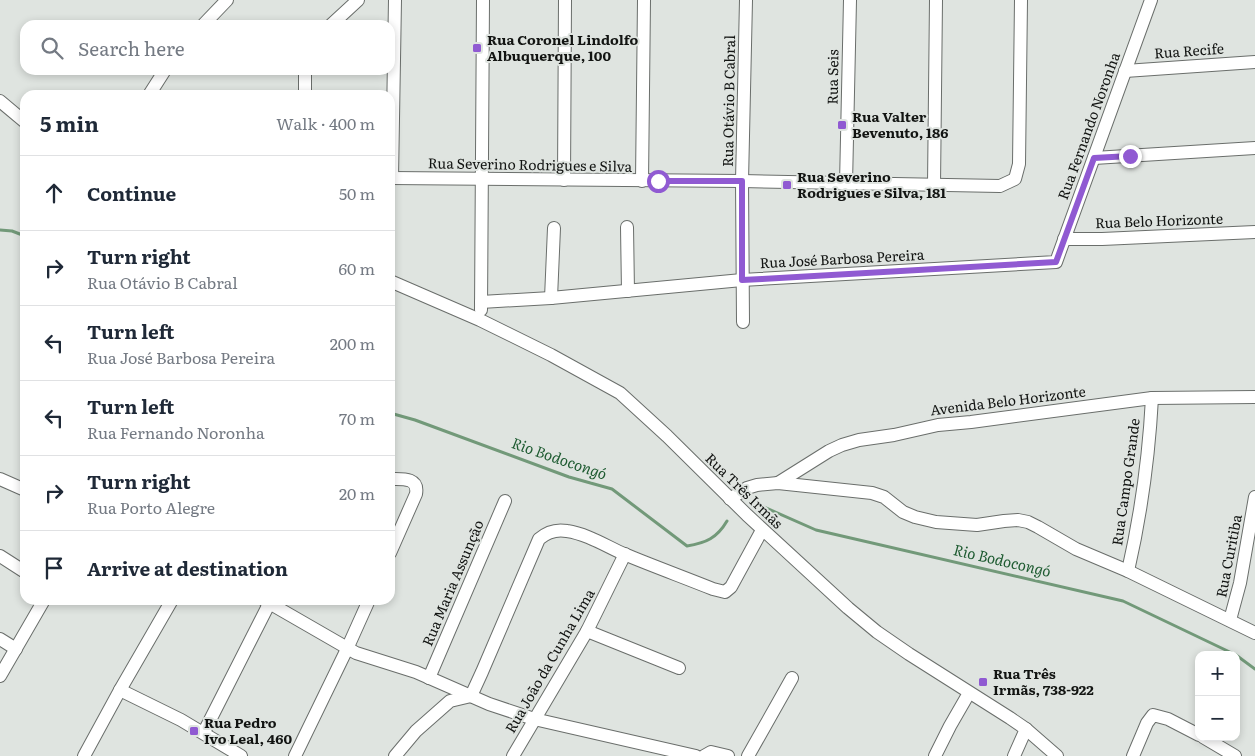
<!DOCTYPE html>
<meta charset="utf-8">
<style>
:root{--surface:#fff;--page:#f6f6f7;--text:#1f2937;--muted:#747a83;--line:#e0e1e3}
body{margin:0;font-family:Literata,serif;background:var(--page);color:var(--text)}
.controls{position:absolute;right:15px;bottom:15px;display:grid;overflow:hidden;border-radius:10px;box-shadow:0 2px 8px #0003}
.controls button{width:45px;height:45px;display:grid;place-items:center;padding:0;border:0;border-bottom:1px solid var(--line);background:var(--surface);color:var(--text);font:25px sans-serif}
.stop{position:absolute;width:15px;height:15px;margin:-11px;border:4px solid #905ad2;border-radius:50%;background:#fff}
.stop.end{background:#905ad2;border-color:#fff;box-shadow:0 1px 5px #0008}
.list{margin:0;padding:0;list-style:none}
h2{display:flex;justify-content:space-between;align-items:center;height:65px;margin:0;padding:0 20px;font-size:21px}
h2 small{font-size:16px;font-weight:400;color:var(--muted)}
.list li{display:grid;grid-template-columns:32px 1fr auto;gap:15px;align-items:center;box-sizing:border-box;height:75px;padding:0 20px;border-top:1px solid var(--line)}
.list b{display:block;font-size:19px;white-space:nowrap}
.list p{margin:0;font-size:16px;white-space:nowrap;color:var(--muted)}
.list em{font-size:16px;font-style:normal;color:var(--muted)}
.icon{flex:none;width:28px;height:28px;fill:none;stroke:currentColor;stroke-width:2;stroke-linecap:round;stroke-linejoin:round}
.map{position:relative;flex:none;width:1255px;height:756px;overflow:hidden}
.search{position:absolute;background:var(--surface);box-shadow:0 2px 8px #0003;left:20px;top:20px;width:375px;height:55px;display:flex;align-items:center;gap:12px;box-sizing:border-box;padding:0 18px;border-radius:15px;color:var(--muted);font-size:19px}
.panel{position:absolute;background:var(--surface);box-shadow:0 2px 8px #0003;left:20px;top:90px;width:375px;height:515px;border-radius:15px}
.map>svg:first-child{display:block}
</style>
<div class="map">
<svg width="1255" height="756" viewBox="0 0 1255 756">
<rect width="100%" height="100%" fill="#dfe4e0"/>
<g fill="none" stroke-linecap="round" stroke-linejoin="round">
<!-- stream -->
<g stroke="#729979" stroke-width="3">
<path d="M0 230 12 231 25 236"/>
<path d="M390 413 415 420 569 477 612 489 687 546C706 543 717 538 727 521"/>
<path d="M757 504 816 530 1123 601 1236 655"/>
<path d="M1236 655 1255 669"/>
</g>
<defs>
<g id="minor">
<path d="M203 25 227 0"/>
<path d="M331 25 358 0"/>
<path d="M1125 71 1255 62"/>
<path d="M149 95 165 70"/>
<path d="M305 95V70"/>
<path d="M0 101 25 122"/>
<path d="M1094 158 1255 148"/>
<path d="M390 178 742 181 1000 186 1015 179 1019 164 1021 0"/>
<path d="M392 178 395 0"/>
<path d="M564 180 565 0"/>
<path d="M642 181 644 0"/>
<path d="M846 184 850 0"/>
<path d="M934 185 936 0"/>
<path d="M627 227 628 291"/>
<path d="M1064 239H1102L1255 232"/>
<path d="M390 281 480 320 551 355 620 393 667 436 747 515 848 608 877 632 909 654 1010 718 1026 729 1057 756"/>
<path d="M551 298 554 228"/>
<path d="M481 302 551 298 742 280 1056 262 1151 0"/>
<path d="M481 310 483 0"/>
<path d="M743 322 742 181 746 0"/>
<path d="M0 479 25 490"/>
<path d="M390 479C402 479 419 477 416 494L390 553"/>
<path d="M778 483 829 451 842 445 859 440 894 435 938 425 971 422 1152 398 1255 397"/>
<path d="M730 499 747 488 757 485 778 483 872 493 884 497 903 512 915 517 936 522 977 525 1004 521 1018 520 1028 522 1038 527 1076 549 1128 571 1255 633"/>
<path d="M0 556 25 572"/>
<path d="M1128 571C1141 514 1149 455 1152 398"/>
<path d="M264 600 356 653 416 672 489 704 534 719 696 756"/>
<path d="M1230 620 1240 583 1255 497"/>
<path d="M587 631 679 668"/>
<path d="M0 639 16 649"/>
<path d="M0 676 44 600"/>
<path d="M429 678 505 501"/>
<path d="M120 690 181 720 241 756"/>
<path d="M204 732 271 600"/>
<path d="M1203 737 1235 756"/>
<path d="M84 756 120 690 172 600"/>
<path d="M295 756 347 649 369 600"/>
<path d="M395 756 416 731 450 701 471 696 482 672 539 539C547 532 556 529 567 531 587 534 606 546 624 554 653 566 683 577 713 589L725 592 731 587 762 530"/>
<path d="M513 756 587 631 625 554"/>
<path d="M704 756 711 752 728 756"/>
<path d="M748 756 792 678"/>
<path d="M935 756 950 726 969 693"/>
<path d="M1014 756 1026 729"/>
<path d="M1133 756 1147 723 1153 715 1168 719 1199 735"/>
</g>
</defs>
<!-- minor casing -->
<use href="#minor" stroke="#6a6e6b" stroke-width="14"/>
<!-- minor -->
<use href="#minor" stroke="#fff" stroke-width="12"/>
</g>
<g fill="none" stroke-linecap="round" stroke-linejoin="round">
<!-- route -->
<path stroke="#905ad2" stroke-width="6" d="M658 181H742V280L762 279 1056 262 1094 158 1130 156"/>
</g>
<!-- markers -->
<g fill="#905ad2" stroke="#dfe4e0" stroke-width="2">
<rect x="472" y="43" width="10" height="10" rx="2.5"/>
<rect x="837" y="120" width="10" height="10" rx="2.5"/>
<rect x="782" y="180" width="10" height="10" rx="2.5"/>
<rect x="978" y="677" width="10" height="10" rx="2.5"/>
<rect x="189" y="726" width="10" height="10" rx="2.5"/>
</g>
<g text-anchor="middle" stroke-width="4" stroke-linejoin="round" paint-order="stroke">
<!-- poi labels -->
<g font-size="14" font-weight="bold" fill="#121412" stroke="#dfe4e0" text-anchor="start">
<text x="487" y="45">Rua Coronel Lindolfo<tspan x="487" dy="16">Albuquerque, 100</tspan></text>
<text x="852" y="122">Rua Valter<tspan x="852" dy="16">Bevenuto, 186</tspan></text>
<text x="797" y="182">Rua Severino<tspan x="797" dy="16">Rodrigues e Silva, 181</tspan></text>
<text x="993" y="679">Rua Três<tspan x="993" dy="16">Irmãs, 738-922</tspan></text>
<text x="204" y="728">Rua Pedro<tspan x="204" dy="16">Ivo Leal, 460</tspan></text>
</g>
<!-- street labels -->
<g font-size="14" fill="#121412" stroke="#dfe4e0">
<text transform="translate(1189 51) rotate(-4)" y="5">Rua Recife</text>
<text transform="translate(833 77) rotate(-89)" y="5">Rua Seis</text>
<text transform="translate(729 101) rotate(-89)" y="5">Rua Otávio B Cabral</text>
<text transform="translate(1089 126) rotate(-70)" y="5">Rua Fernando Noronha</text>
<text transform="translate(530 165) rotate(1)" y="5">Rua Severino Rodrigues e Silva</text>
<text transform="translate(1159 221) rotate(-2)" y="5">Rua Belo Horizonte</text>
<text transform="translate(842 259) rotate(-3)" y="5">Rua José Barbosa Pereira</text>
<text transform="translate(1008 401) rotate(-7)" y="5">Avenida Belo Horizonte</text>
<text transform="translate(1126 482) rotate(-82)" y="5">Rua Campo Grande</text>
<text transform="translate(744 491) rotate(44)" y="5">Rua Três Irmãs</text>
<text transform="translate(1229 556) rotate(-79)" y="5">Rua Curitiba</text>
<text transform="translate(453 583) rotate(-67)" y="5">Rua Maria Assunção</text>
<text transform="translate(550 661) rotate(-60)" y="5">Rua João da Cunha Lima</text>
</g>
<!-- water labels -->
<g font-size="15" font-style="italic" fill="#1e5b31" stroke="#dfe4e0">
<text transform="translate(559 459) rotate(19)" y="5">Rio Bodocongó</text>
<text transform="translate(1002 561) rotate(13)" y="5">Rio Bodocongó</text>
</g>
</g>
</svg>
<div class="controls">
<button>+</button>
<button>−</button>
</div>
<div class="stop" style="left:658px;top:181px"></div>
<div class="stop end" style="left:1130px;top:156px"></div>
<div class="search"><svg class="icon" aria-label="search" viewBox="0 0 24 24"><circle cx="10" cy="10" r="6"/><path d="M15 15l6 6"/></svg>Search here</div>
<section class="panel">
<h2>5 min<small>Walk · 400 m</small></h2>
<ul class="list">
<li><svg class="icon" aria-label="ahead" viewBox="0 0 24 24"><path d="M12 20V5M6 11l6-6 6 6"/></svg><div><b>Continue</b></div><em>50 m</em></li>
<li><svg class="icon" aria-label="right" viewBox="0 0 24 24"><path d="M7 20v-9h11M14 6l5 5-5 5"/></svg><div><b>Turn right</b><p>Rua Otávio B Cabral</p></div><em>60 m</em></li>
<li><svg class="icon" aria-label="left" viewBox="0 0 24 24"><path d="M17 20v-9H6M10 6l-5 5 5 5"/></svg><div><b>Turn left</b><p>Rua José Barbosa Pereira</p></div><em>200 m</em></li>
<li><svg class="icon" aria-label="left" viewBox="0 0 24 24"><path d="M17 20v-9H6M10 6l-5 5 5 5"/></svg><div><b>Turn left</b><p>Rua Fernando Noronha</p></div><em>70 m</em></li>
<li><svg class="icon" aria-label="right" viewBox="0 0 24 24"><path d="M7 20v-9h11M14 6l5 5-5 5"/></svg><div><b>Turn right</b><p>Rua Porto Alegre</p></div><em>20 m</em></li>
<li><svg class="icon" aria-label="arrive" viewBox="0 0 24 24"><path d="M6 21V4h12l-3 4 3 4H6"/></svg><div><b>Arrive at destination</b></div></li>
</ul>
</section>
</div>
